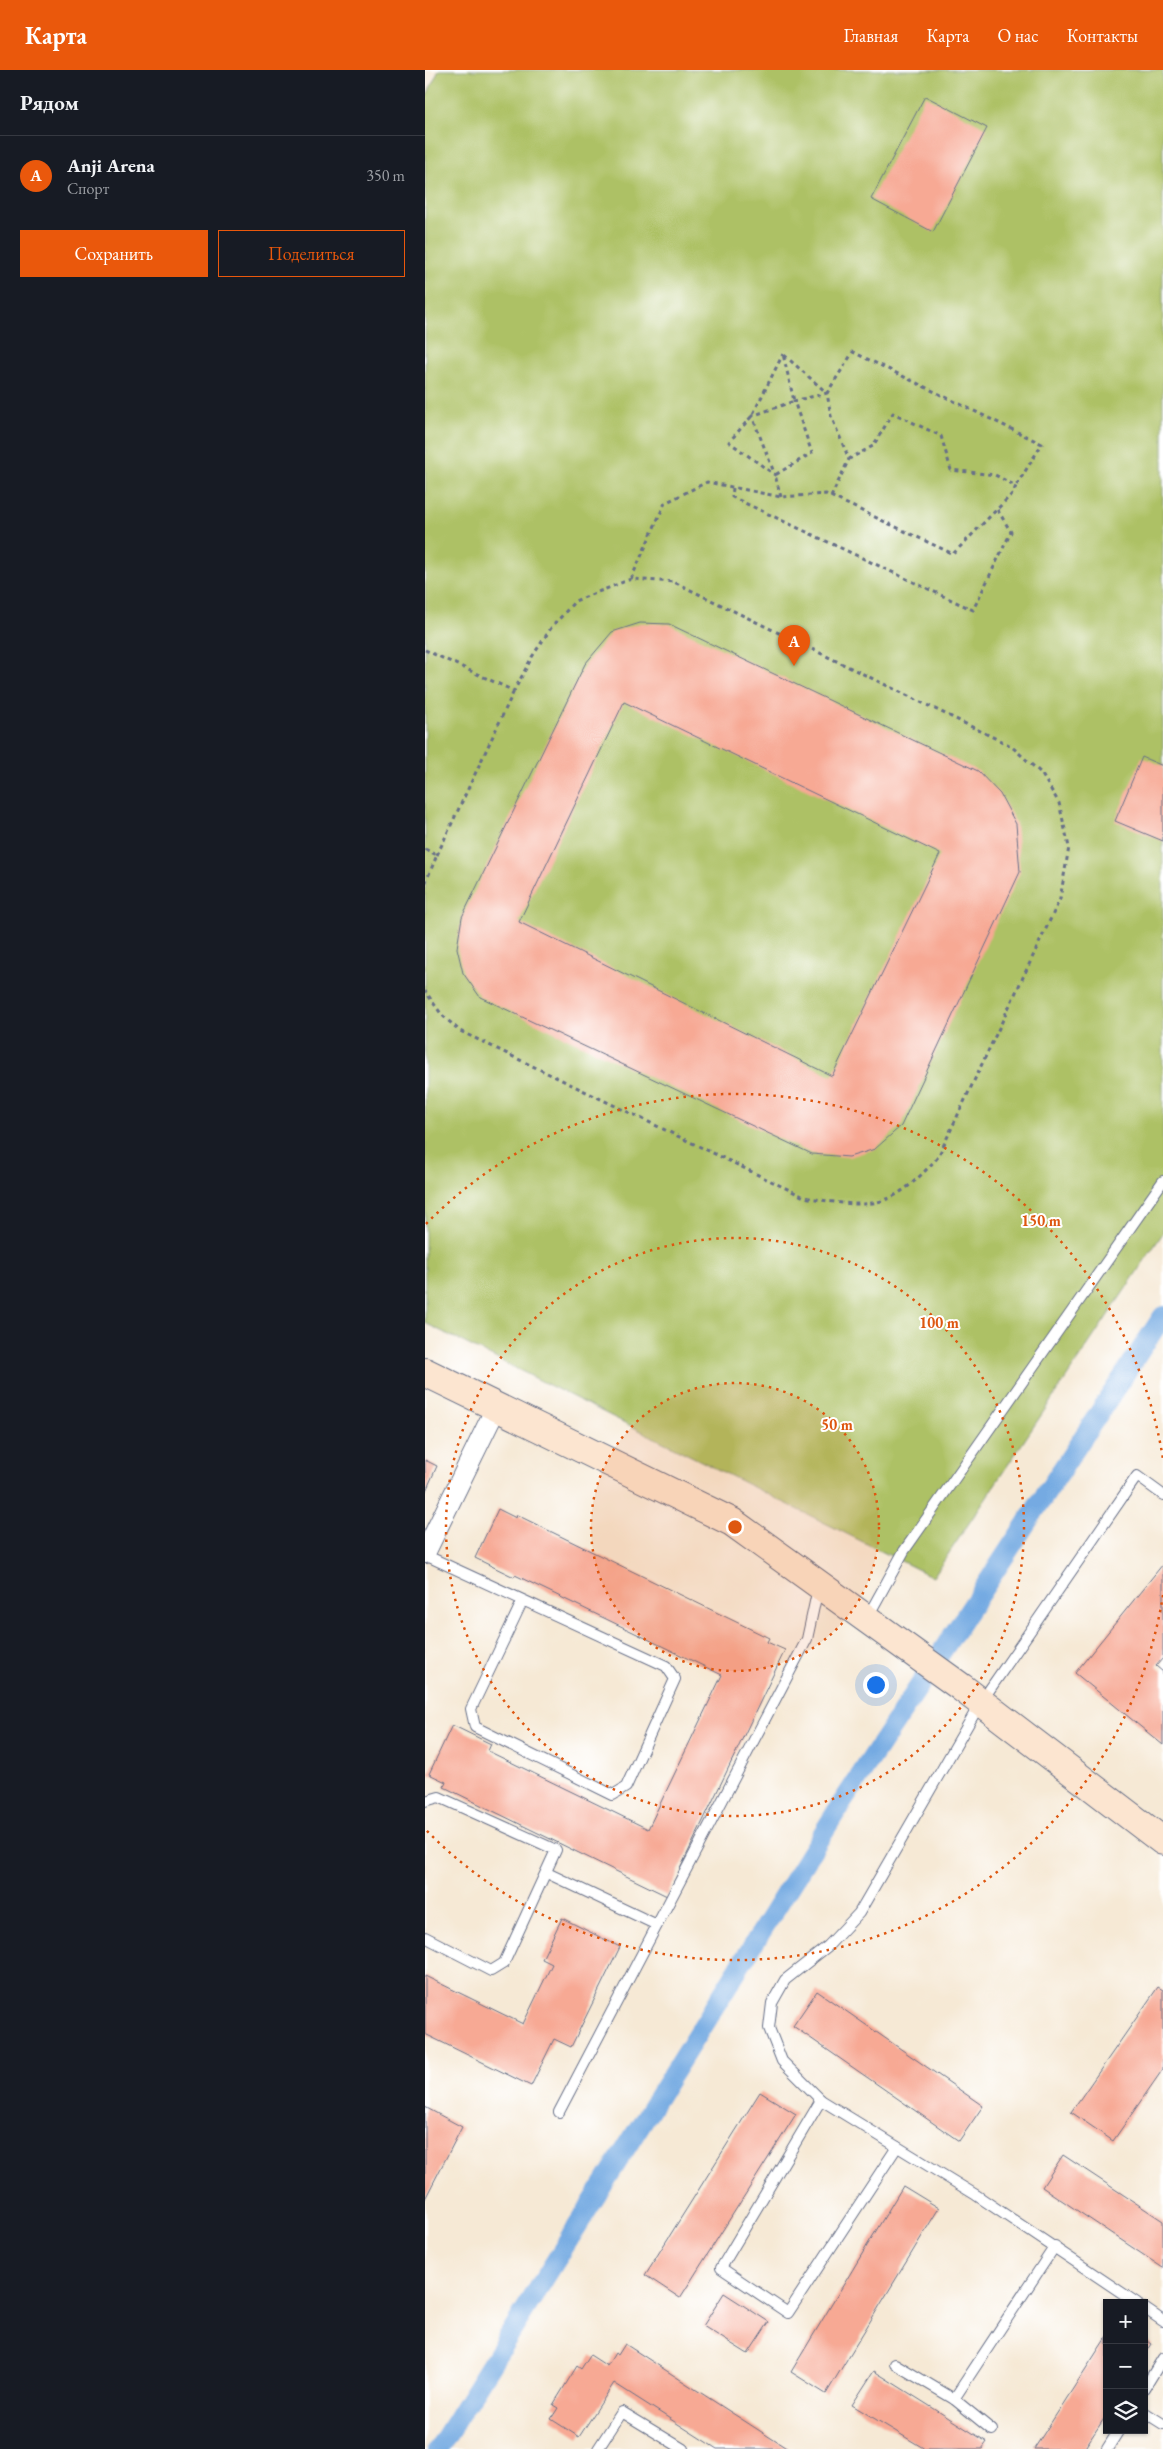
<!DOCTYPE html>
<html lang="ru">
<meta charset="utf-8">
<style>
:root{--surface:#171b24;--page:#20242c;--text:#f1f3f6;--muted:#9ea1a6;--line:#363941;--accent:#ea580c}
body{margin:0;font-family:"EB Garamond",serif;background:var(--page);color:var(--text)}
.controls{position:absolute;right:15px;bottom:15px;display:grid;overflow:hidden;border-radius:0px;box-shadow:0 1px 4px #0004}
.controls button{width:45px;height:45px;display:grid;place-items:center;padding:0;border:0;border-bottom:1px solid var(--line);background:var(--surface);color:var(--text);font:25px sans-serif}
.you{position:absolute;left:450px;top:1614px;width:18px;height:18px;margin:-12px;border:4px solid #fff;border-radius:50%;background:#1a73e8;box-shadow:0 0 0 8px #1a73e833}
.badge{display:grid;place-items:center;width:32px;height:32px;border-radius:50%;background:var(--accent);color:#fff;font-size:16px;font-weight:700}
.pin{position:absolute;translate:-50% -41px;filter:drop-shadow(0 1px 2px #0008)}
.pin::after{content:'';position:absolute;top:26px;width:18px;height:15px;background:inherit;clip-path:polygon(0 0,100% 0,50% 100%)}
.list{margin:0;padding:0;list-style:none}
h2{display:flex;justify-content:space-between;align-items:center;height:65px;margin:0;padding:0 20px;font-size:21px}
h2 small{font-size:16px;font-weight:400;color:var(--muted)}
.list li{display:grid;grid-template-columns:32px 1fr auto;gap:15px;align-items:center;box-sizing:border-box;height:80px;padding:0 20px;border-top:1px solid var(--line)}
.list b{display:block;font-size:19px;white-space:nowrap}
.list p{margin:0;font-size:16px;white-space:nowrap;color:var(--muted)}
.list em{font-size:16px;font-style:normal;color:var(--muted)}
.actions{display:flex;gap:10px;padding:15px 20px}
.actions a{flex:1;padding:11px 0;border:1px solid var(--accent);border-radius:0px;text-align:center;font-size:18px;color:var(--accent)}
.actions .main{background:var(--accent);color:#fff}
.icon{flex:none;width:28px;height:28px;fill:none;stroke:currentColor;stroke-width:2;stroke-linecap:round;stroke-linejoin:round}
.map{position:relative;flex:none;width:738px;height:2379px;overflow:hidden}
header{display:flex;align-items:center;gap:30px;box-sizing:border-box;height:70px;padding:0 25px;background:var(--accent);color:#fff}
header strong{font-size:24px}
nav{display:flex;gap:28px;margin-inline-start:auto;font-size:18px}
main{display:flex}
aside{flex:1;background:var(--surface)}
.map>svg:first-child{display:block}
</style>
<header>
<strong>Карта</strong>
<nav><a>Главная</a><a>Карта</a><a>О нас</a><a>Контакты</a></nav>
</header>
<main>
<aside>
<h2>Рядом<small></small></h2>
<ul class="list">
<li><span class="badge">A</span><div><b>Anji Arena</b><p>Спорт</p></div><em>350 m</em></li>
</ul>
<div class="actions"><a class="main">Сохранить</a><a>Поделиться</a></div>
</aside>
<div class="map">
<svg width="738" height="2379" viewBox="0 0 738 2379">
<rect width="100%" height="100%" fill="#fff"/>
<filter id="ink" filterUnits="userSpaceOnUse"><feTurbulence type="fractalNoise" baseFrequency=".02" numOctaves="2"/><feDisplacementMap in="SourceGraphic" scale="10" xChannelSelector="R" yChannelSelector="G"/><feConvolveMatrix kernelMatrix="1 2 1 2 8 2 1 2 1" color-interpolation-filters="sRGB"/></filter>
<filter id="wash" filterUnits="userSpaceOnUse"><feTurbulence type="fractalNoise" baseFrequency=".0096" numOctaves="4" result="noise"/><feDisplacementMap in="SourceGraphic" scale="20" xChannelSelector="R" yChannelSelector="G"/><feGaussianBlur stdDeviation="1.12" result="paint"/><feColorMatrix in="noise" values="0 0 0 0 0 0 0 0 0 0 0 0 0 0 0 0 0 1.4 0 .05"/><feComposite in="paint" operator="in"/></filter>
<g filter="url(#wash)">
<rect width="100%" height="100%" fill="#f6e9d5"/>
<!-- green -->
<path fill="#adc165" stroke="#647862" d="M14 0H738V1163L508 1507 0 1253V29Z"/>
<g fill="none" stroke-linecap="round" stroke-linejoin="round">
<!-- canal -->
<path stroke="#75aae2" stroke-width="20" d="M13 2379 413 1739 738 1246"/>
</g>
<g id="blocks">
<!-- building -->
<g fill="#f7a994" fill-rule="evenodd">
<path d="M500 26 562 58 508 162 446 129Z"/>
<path d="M215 553 244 554 553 701 575 724 591 754 595 802 476 1056 450 1079 424 1087 387 1084 55 927 38 903 32 878 37 847 160 594 187 562ZM199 632 515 784 407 1006 94 852Z"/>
<path d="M717 687 738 696V771L690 751Z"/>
<path d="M0 1390 12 1396 0 1423Z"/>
<path d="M73 1439 91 1448 92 1445 344 1568 342 1572 360 1580 242 1826 19 1717 21 1712 4 1704 27 1655 66 1674 63 1681 223 1759 297 1605 90 1505 89 1507 50 1488Z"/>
<path d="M738 1494V1588L731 1596 738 1602V1675L650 1603Z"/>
<path d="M137 1848 195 1877 146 1977 129 1969 106 2016 0 1964V1906L98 1954 127 1894 117 1889Z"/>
<path d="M733 1917 738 1920V1999L688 2071 646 2042Z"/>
<path d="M392 1921 558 2036 534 2071 368 1956Z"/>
<path d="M335 2022 371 2044 255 2228 220 2205Z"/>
<path d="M0 2037 37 2057 0 2129Z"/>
<path d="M638 2085 738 2151V2198L617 2117Z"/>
<path d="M478 2116 514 2138 401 2324 366 2302Z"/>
<path d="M299 2223 344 2252 323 2284 278 2256Z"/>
<path d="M682 2266V2344L659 2379H609Z"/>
<path d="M719 2268 727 2274 719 2286Z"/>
<path d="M200 2274 363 2379H292L189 2313 154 2367 126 2349 133 2338 128 2335 152 2296 156 2299 165 2285 182 2296 190 2283 193 2285Z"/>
<path d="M449 2301 562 2372 557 2379H500L427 2335Z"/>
</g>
</g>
</g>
<g filter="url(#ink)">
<use href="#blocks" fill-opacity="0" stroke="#687088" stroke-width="1"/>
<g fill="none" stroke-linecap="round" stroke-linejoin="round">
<defs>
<g id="lane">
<path d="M0 1485 241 1596 250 1609 201 1717 188 1725 50 1657 46 1639 98 1530"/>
<path d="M442 1548 479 1481 738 1111"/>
<path d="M0 1731 14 1727 131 1780 79 1893 66 1901 0 1867"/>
<path d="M122 1803 232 1855"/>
<path d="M396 2030 296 2198 363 2243 472 2077"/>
<path d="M134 2042 382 1569 393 1518"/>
<path d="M712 2233 551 2125 396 2030 357 1991 344 1958 347 1933 360 1910 403 1876 434 1843 556 1632 712 1406 738 1425"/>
<path d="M719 2238 738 2251"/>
<path d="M470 2294 529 2329 567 2360"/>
<path d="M719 2319 738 2288"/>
<path d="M529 2329 630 2176"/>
<path d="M719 2342 738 2354"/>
<path d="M173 2379 197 2342 258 2379"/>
<path d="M682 2379 694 2360"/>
</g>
<path id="street" d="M0 1483 72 1336"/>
<path id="secondary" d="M0 1302 307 1452 536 1617 738 1771"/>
</defs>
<!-- lane casing -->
<use href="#lane" stroke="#687088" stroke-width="12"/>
<!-- street casing -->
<use href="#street" stroke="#687088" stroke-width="22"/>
<!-- secondary casing -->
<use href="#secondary" stroke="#687088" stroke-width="30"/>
<!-- path -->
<g stroke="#687088" stroke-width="3" stroke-dasharray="4 4" stroke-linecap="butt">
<path d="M308 418 307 427 548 540 586 462 572 439"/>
<path d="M356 427 350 405 387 383 369 331 402 323 358 284 369 331 327 346 350 405 304 372 327 346 358 284"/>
<path d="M406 427 424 389"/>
<path d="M206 509 240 433 282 412 356 427 401 424 528 484 588 423 591 416 570 405 526 400 516 366 468 343 448 376 424 389 406 346 402 323 428 282 617 374 591 416"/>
<path d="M0 580 89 621 107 587 126 558 150 531 206 509 249 512 586 676 616 703 634 733 644 777 635 829 513 1087C465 1141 447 1139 379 1127L35 961 17 945 0 921"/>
<path d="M0 779 12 785 0 814"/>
<path d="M12 785 89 621"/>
</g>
<!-- lane -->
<use href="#lane" stroke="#fff" stroke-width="10"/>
<!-- street -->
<use href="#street" stroke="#fff" stroke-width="20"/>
<!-- secondary -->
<use href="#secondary" stroke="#fce5d0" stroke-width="28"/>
</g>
</g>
<!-- distance rings -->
<circle cx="310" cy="1457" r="144" fill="#de5710" fill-opacity=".12"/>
<g fill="none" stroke="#de5710" stroke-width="2.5" stroke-dasharray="2.5 5">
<circle cx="310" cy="1457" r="144"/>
<circle cx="310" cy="1457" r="289"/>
<path d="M738 1525A433 433 0 0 1 1 1760M1 1154A433 433 0 0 1 738 1389"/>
</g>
<circle cx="310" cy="1457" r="8" fill="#de5710" stroke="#fff" stroke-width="2.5"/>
<g font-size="15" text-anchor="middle" font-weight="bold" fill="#de5710" stroke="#fff" stroke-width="4" stroke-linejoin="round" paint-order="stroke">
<text x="616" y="1156">150 m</text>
<text x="514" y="1258">100 m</text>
<text x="412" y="1360">50 m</text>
</g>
</svg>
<div class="controls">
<button>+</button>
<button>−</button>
<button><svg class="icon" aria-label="layers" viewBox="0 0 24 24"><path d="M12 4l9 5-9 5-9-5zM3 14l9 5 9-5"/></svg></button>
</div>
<div class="you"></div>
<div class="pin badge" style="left:369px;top:596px">A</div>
</div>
</main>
